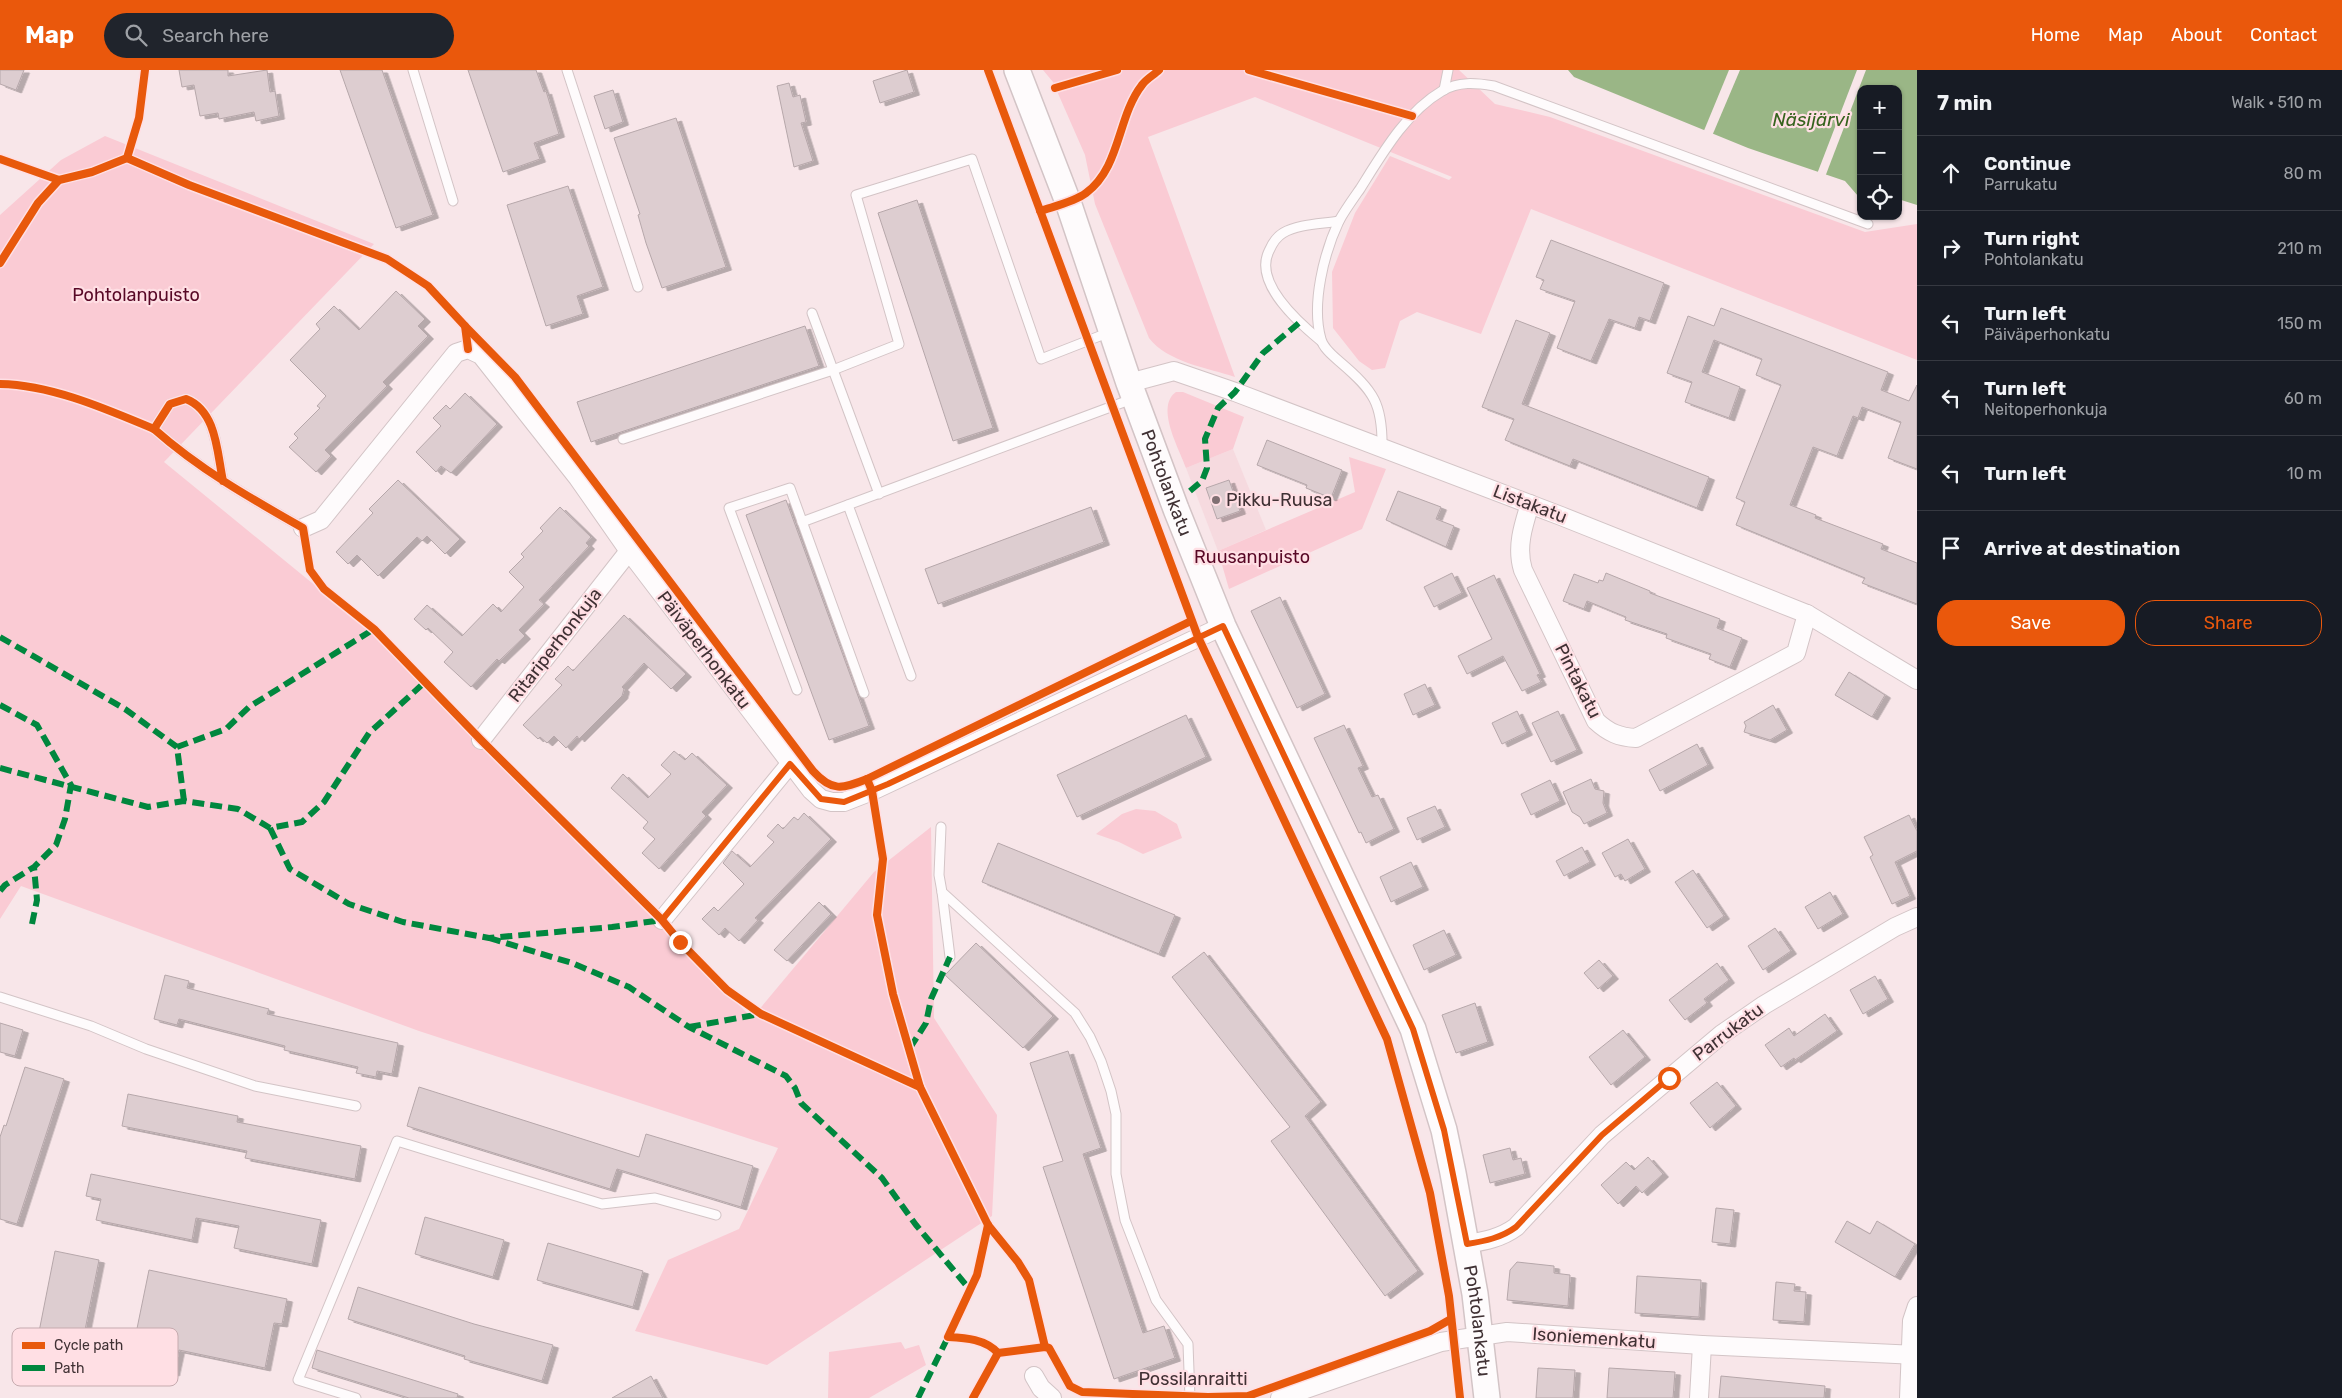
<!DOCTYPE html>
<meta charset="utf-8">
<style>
:root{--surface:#171b24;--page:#20242c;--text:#f1f3f6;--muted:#9ea1a6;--line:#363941;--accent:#ea580c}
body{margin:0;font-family:Rubik,sans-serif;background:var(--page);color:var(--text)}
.controls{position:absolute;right:15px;top:15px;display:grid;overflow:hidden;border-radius:10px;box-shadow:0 1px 4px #0004}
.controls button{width:45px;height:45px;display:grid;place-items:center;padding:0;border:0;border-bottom:1px solid var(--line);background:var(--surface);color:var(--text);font:25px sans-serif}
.stop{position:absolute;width:15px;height:15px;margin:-11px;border:4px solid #ea580c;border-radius:50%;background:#fff}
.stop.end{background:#ea580c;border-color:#fff;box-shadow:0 1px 5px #0008}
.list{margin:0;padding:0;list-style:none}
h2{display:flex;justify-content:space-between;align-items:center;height:65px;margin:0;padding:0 20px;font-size:21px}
h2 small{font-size:16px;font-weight:400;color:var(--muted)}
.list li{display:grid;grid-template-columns:32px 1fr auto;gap:15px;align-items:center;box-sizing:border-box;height:75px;padding:0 20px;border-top:1px solid var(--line)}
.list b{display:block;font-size:19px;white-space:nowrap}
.list p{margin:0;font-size:16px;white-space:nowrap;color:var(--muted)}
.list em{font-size:16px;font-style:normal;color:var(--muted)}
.actions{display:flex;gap:10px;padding:15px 20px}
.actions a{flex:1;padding:11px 0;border:1px solid var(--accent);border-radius:20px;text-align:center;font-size:18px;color:var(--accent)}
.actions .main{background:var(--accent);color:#fff}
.icon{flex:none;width:28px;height:28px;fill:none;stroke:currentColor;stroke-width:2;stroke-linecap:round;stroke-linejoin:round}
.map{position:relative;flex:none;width:1917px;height:1328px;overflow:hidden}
header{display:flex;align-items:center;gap:30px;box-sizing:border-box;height:70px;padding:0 25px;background:var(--accent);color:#fff}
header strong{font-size:24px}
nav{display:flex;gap:28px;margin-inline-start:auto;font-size:18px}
.search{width:350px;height:45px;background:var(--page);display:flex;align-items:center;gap:12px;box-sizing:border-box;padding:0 18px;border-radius:28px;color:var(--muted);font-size:19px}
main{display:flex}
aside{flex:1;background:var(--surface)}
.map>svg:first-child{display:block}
</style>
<header>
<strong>Map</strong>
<div class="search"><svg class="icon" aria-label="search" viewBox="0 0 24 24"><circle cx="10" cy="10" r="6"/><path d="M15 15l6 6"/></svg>Search here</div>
<nav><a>Home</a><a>Map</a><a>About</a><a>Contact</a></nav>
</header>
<main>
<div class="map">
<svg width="1917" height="1328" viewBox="0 0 1917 1328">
<defs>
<filter id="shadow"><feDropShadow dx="5.5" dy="3" stdDeviation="0" flood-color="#0004"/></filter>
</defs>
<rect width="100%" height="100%" fill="#f8e6e9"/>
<!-- built -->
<path fill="#f6dadf" d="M1233 379 1266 460 1218 481 1186 398Z"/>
<!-- green -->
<g fill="#facbd4">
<path d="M1043 0H1459L1495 34 1550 47 1865 162 1917 154V290L1531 139 1481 264 1417 242 1400 251 1385 298 1372 300 1359 291 1333 258 1332 202 1355 143 1390 86 1449 110 1452 107 1255 27 1148 67 1235 307C1208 298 1167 292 1149 268L1095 134 1085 85 1053 12Z"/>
<path d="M105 66 374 174 164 392 361 553 752 948 874 802 931 757 934 948 997 1045 992 1146 767 1295 635 1261 668 1190 739 1159 778 1078 419 961 21 816 0 849V145L61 90Z"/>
<path d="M1176 322H1183L1244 347 1233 379 1186 398C1179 378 1155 337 1176 322Z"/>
<path d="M1349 387 1386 399 1362 459 1229 519 1218 481 1355 422Z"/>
<path d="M1136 739 1155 741 1177 754 1182 768 1143 784 1119 772 1096 764 1122 744Z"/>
<path d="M901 1272 905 1279 919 1275 926 1295 869 1328H828L829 1282Z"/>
</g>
<!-- water -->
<path fill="#9ab686" d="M1568 0H1917V135L1898 129V19H1861V126H1858L1845 111 1748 78 1574 7Z"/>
<!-- pier -->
<g fill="#f8e6e9">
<path d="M1729 0H1740L1712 66 1703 63Z"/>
<path d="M1857 0H1866L1825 107 1817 104Z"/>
</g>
<!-- building -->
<g fill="#ddcdd0" stroke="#b6a7aa" filter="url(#shadow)">
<path d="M0 0H24L16 20 0 14Z"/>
<path d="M179 0H228V6L267 0 270 22 275 21 279 46 256 51 254 42 219 49 218 43 200 46 194 15 182 17Z"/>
<path d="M340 0H382L433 145 396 158Z"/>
<path d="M468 0H536L544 22 546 21 559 64 534 73 540 89 503 102Z"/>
<path d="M907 0 914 22 880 33 873 11Z"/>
<path d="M789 13 793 27 800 25 806 52 801 53 813 91 794 97 777 16Z"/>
<path d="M613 20 623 52 605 59 594 26Z"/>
<path d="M676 48 726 197 662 218 646 173 638 145 640 144 614 68Z"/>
<path d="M568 116 603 217 577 226 583 244 546 256 507 135Z"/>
<path d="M917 130 993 358 953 371 878 143Z"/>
<path d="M1551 170 1664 213 1650 251 1639 247 1635 258 1609 249 1591 291 1557 278 1575 231 1540 219 1544 210 1536 207Z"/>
<path d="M396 221 425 249 418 256 428 266 383 312 387 316 325 380 331 386 316 402 289 377 298 368 294 364 320 338 317 336 326 326 290 290 320 259 316 254 334 236 359 260Z"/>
<path d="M1721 238 1888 302 1881 320 1909 331 1917 315V399L1888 388 1901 352 1862 337 1858 348 1853 346 1837 386 1813 377 1790 435 1816 445 1815 448 1883 474 1881 479 1917 493V534L1862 513 1865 508 1736 455 1745 432 1736 428 1781 315 1756 305 1762 289 1714 270 1702 302 1740 317 1729 348 1685 332 1692 312 1667 303 1688 246 1714 256Z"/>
<path d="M1516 250 1550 263 1522 334 1709 407 1697 438 1573 389 1570 396 1505 370 1514 349 1482 337Z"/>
<path d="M805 256 819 296 591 372 577 332Z"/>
<path d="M465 323 497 354 451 403 441 396 436 402 416 382 441 356 433 348 446 335 450 339Z"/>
<path d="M1267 370 1342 400 1331 428 1306 418 1307 415 1257 395Z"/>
<path d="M398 410 460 469 445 484 427 466 422 471 417 467 378 506 357 485 348 494 336 482 373 443 369 439Z"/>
<path d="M1229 410 1240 441 1217 449 1206 418Z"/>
<path d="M1398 421 1441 437 1436 449 1454 456 1446 477 1386 450Z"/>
<path d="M786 430 869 656 829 670 746 445Z"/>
<path d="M560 437 591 467 586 473 589 476 539 530 544 534 519 560 525 566 499 591 497 589 471 617 444 592 453 582 428 558 426 560 414 549 427 535 462 566 493 534 501 542 524 517 509 502 524 487 521 484 543 461 540 458Z"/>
<path d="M1091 437 1104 472 938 534 925 499Z"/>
<path d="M1452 503 1462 523 1434 537 1424 517Z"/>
<path d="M1606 503 1650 521V523L1720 549 1717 558 1742 568 1730 597 1709 589 1711 584 1666 568 1667 564 1625 550 1626 547 1587 531 1584 539 1563 531 1574 504 1598 513 1599 510 1603 511Z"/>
<path d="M1494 505 1540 604 1537 605 1541 612 1522 621 1503 586 1467 604 1458 586 1492 569 1467 518Z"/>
<path d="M1280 527 1325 624 1297 638 1251 541Z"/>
<path d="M624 545 686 604 671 619 644 593 622 617 624 619 622 626 579 669 577 666 566 678 554 666 547 673 540 667 538 669 523 655 562 615 555 609 568 596 573 601Z"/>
<path d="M1849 602 1885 625 1872 647 1835 625Z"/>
<path d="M1425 614 1435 635 1413 645 1404 624Z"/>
<path d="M1773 635 1787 660 1770 670 1744 662 1746 656 1744 652Z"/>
<path d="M1517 641 1527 662 1502 674 1492 653Z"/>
<path d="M1558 641 1577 680 1551 692 1532 653Z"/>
<path d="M1186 645 1206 687 1077 747 1057 705Z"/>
<path d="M1344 655 1363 696 1358 698 1372 727 1378 725 1394 759 1366 773 1361 762 1359 763 1314 668Z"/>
<path d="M1697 674 1708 695 1660 721 1649 700Z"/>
<path d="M674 681 685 690 692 683 727 715 702 742 706 746 659 799 642 783 655 769 643 758 648 752 611 718 623 704 648 728 671 704 661 695Z"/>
<path d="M1591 709 1595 719 1604 721 1603 733 1607 743 1584 754 1580 747 1572 742 1563 722Z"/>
<path d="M1550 710 1560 731 1531 745 1521 724Z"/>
<path d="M1435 736 1445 757 1417 770 1407 748Z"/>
<path d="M804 743 831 769 755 848 758 850 739 871 725 858 719 865 702 849 714 837 718 841 744 814 723 793 732 781 750 797 774 772 767 766 778 754 783 759 794 747 798 750Z"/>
<path d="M1909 745 1917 761V781L1895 792 1910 826 1892 834 1870 787 1873 785 1864 767Z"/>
<path d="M1628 769 1645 799 1625 811 1621 804 1615 807 1602 783Z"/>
<path d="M998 773 1175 845 1159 884 982 812Z"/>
<path d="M1582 777 1590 792 1564 806 1556 791Z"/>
<path d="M1411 792 1423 817 1391 832 1380 807Z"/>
<path d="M1693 800 1724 846 1707 858 1675 812Z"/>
<path d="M1830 822 1843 844 1818 859 1805 837Z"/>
<path d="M819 832 831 844 787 891 774 880Z"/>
<path d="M1775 858 1791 881 1763 900 1748 876Z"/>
<path d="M1444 860 1456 885 1424 900 1413 875Z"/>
<path d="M976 873 1053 946 1023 978 945 905Z"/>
<path d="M1204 882 1321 1032 1305 1046 1418 1201 1385 1226 1271 1071 1290 1057 1172 907Z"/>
<path d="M1599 890 1613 906 1598 919 1584 903Z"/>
<path d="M1717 893 1729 910 1704 929 1707 933 1685 950 1669 930Z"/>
<path d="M165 905 189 911 187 918 269 939 267 944 398 973 392 1004 377 1001 376 1007 356 1003 358 997 284 980 285 976 179 949 177 955 154 949Z"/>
<path d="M1875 906 1888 929 1863 944 1850 920Z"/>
<path d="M1475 933 1488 972 1456 983 1442 945Z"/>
<path d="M1825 944 1837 961 1795 990 1794 988 1781 997 1765 975 1789 958 1794 966Z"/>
<path d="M0 953 23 960 15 986 0 982Z"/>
<path d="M1623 960 1645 987 1611 1015 1589 987Z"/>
<path d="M1068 981 1101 1078 1083 1084 1143 1263 1164 1256 1175 1288 1114 1309 1043 1097 1063 1091 1030 993Z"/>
<path d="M25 997 64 1009 17 1154 0 1149V1067L4 1055 6 1056Z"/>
<path d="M1717 1012 1736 1036 1710 1058 1690 1033Z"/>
<path d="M419 1017 639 1087 646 1064 753 1096 741 1137 617 1099 610 1119 407 1056Z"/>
<path d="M128 1024 238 1046 237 1052 361 1076 355 1109 245 1088 247 1081 122 1056Z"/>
<path d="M1510 1078 1513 1090 1521 1088 1525 1104 1490 1113 1483 1085Z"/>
<path d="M1648 1087 1663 1104 1642 1123 1636 1116 1618 1134 1601 1115 1626 1092 1634 1100Z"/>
<path d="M91 1104 321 1150 312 1194 234 1178 239 1156 196 1148 192 1170 96 1150 101 1129 86 1126Z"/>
<path d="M1716 1138 1734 1140 1730 1174 1712 1172Z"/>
<path d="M425 1147 504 1170 493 1207 415 1184Z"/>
<path d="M1847 1151 1870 1164 1877 1151 1915 1174 1895 1207 1835 1172Z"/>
<path d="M548 1173 643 1201 633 1237 537 1210Z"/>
<path d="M55 1181 99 1190 77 1300 55 1295 58 1281 36 1277Z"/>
<path d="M1517 1192 1554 1196V1203L1570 1205 1568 1236 1507 1230 1510 1200Z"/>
<path d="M149 1200 287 1229 282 1254 274 1253 265 1298 179 1280 174 1303 152 1298 155 1282 133 1278Z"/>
<path d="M1637 1206 1701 1210 1699 1247 1635 1243Z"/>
<path d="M1776 1212 1795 1214 1794 1221 1806 1222 1804 1252 1773 1250Z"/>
<path d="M358 1217 474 1254 553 1275 542 1311 464 1289 465 1286 348 1249Z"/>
<path d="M317 1280 458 1324 457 1328H409L312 1298Z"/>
<path d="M1538 1298 1575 1300 1573 1328H1536Z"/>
<path d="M1609 1298 1675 1302 1673 1328H1607Z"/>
<path d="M651 1306 663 1328H612Z"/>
<path d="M1721 1306 1825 1316 1824 1328H1719Z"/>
</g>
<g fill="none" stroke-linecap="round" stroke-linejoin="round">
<defs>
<g id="service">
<path d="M413 0 453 131"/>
<path d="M567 0 638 217"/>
<path d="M1444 20 1448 0"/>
<path d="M812 243 879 424"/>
<path d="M1321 271C1299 253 1253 213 1269 181 1272 174 1276 167 1283 163 1298 154 1322 154 1339 151"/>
<path d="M623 369 833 300 899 274 856 125 972 89 1041 289 1110 262"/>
<path d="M1382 379C1383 334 1374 321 1340 292 1333 286 1323 278 1321 269 1311 234 1324 183 1339 151 1345 140 1353 129 1360 119 1382 84 1406 42 1442 21 1459 11 1476 13 1494 16L1868 154"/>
<path d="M223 411C217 383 217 341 186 329L170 334 154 359C199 399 250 428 303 458"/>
<path d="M848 435 911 606"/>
<path d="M802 452 1132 329"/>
<path d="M797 620 729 438 790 418 864 623"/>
<path d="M941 757 939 805 942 822 1075 943 1090 967 1101 991 1111 1021 1116 1044V1104L1125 1150 1156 1230 1188 1274 1190 1328"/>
<path d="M942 822 950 887"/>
<path d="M0 927 91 956 146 979 255 1016 356 1036"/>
<path d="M356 1328 298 1310 397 1071 602 1134 655 1128 716 1145"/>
</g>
<g id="minor">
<path d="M1129 313 1174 301 1235 322 1561 446 1807 544 1917 610"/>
<path d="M1530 434C1523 456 1516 478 1523 500L1596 651C1609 663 1619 667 1636 668L1796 583 1807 544"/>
<path d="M303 458 321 450 456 283 468 279 481 285 578 408 629 481 811 720 821 729 832 732H844L872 721 1223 556"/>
<path d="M481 670 629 481"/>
<path d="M662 850 790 694"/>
<path d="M1467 1174C1485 1171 1501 1168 1516 1157L1602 1065 1722 964 1764 935 1895 857 1917 847"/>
<path d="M1034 1306 1041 1318 1052 1328"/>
<path d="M1280 1328 1441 1272 1507 1262 1702 1275 1917 1285"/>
<path d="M1699 1328 1702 1275"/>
<path d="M1909 1328 1912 1251 1917 1236"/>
</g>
<g id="secondary">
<path id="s1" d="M1017 0 1068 132 1129 313 1176 439 1223 556 1413 959 1444 1060 1453 1103 1475 1224 1487 1328"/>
</g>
</defs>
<!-- service casing -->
<use href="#service" stroke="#d3c4c6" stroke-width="11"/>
<!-- minor casing -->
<use href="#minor" stroke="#d3c4c6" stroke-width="20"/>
<!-- secondary casing -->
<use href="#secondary" stroke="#d3c4c6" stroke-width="28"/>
<!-- service -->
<use href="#service" stroke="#fefbfc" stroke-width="9"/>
<!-- minor -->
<use href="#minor" stroke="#fefbfc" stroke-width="18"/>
<!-- secondary -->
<use href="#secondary" stroke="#fefbfc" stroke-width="25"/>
<!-- quiet -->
<g stroke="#00873e" stroke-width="6" stroke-dasharray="12 6" stroke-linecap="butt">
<path d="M1190 421 1202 411 1207 398 1205 369 1218 338 1235 322 1263 283 1299 253"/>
<path d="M0 567 125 639 177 677"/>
<path d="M0 635 37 655 71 715 65 749 56 775 34 797 5 815 0 821"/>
<path d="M0 698 148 737 184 731 238 739 270 758 302 752 324 732 369 663 424 613"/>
<path d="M184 731 177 677 226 659 249 637 374 559"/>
<path d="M270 758 290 799 349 834 403 852 489 868 612 857 662 850"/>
<path d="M32 854 37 830 34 797"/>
<path d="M489 868 572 893 629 917 689 957 786 1006 795 1018 801 1033 882 1108 916 1155 971 1221"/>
<path d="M689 957 760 944"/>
<path d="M910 978 926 953 931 929 950 887"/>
<path d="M918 1328 948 1267"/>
</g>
<defs>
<g id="cycleway">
<path d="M988 0 1198 567 1387 969 1430 1123 1449 1226 1460 1328"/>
<path d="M1249 0 1412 46"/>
<path d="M1055 18 1117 0"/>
<path d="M127 88 189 115 387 189 428 216 465 256 468 279"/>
<path d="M0 89 59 110"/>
<path d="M1040 141C1055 136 1074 132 1086 123 1121 97 1117 47 1142 15 1146 9 1154 5 1159 0"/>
<path d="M0 193 38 133 59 110 92 102 127 88 139 48 145 0"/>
<path d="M465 256 515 307 813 701C832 722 842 719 867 709L1191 551"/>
<path d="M0 314C52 315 106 339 154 359"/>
<path d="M223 411C217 383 217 341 186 329L170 334 154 359C199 399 250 428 303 458L310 500 324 519 374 559 481 670 662 850 680 872 727 920 761 944 920 1017 988 1155 1018 1192 1029 1210 1045 1277"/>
<path d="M867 709 872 721 883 789 877 845 893 924 920 1017"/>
<path d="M988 1155 977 1205 948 1267C966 1268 985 1269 998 1283"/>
<path d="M973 1328 998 1283 1045 1277 1049 1278 1070 1316 1082 1322 1208 1327 1248 1326 1430 1261 1451 1249"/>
</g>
</defs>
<!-- cycleway casing -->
<use href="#cycleway" stroke="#ffdfe4" stroke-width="11"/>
<!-- cycleway -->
<use href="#cycleway" stroke="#e8590c" stroke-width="8"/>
</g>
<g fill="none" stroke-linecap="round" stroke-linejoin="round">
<!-- route -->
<path stroke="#ea580c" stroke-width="6" d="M680 872 662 850 790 694 821 729 844 732 888 714 1223 556 1413 959 1444 1060 1467 1174C1485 1171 1501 1168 1516 1157L1602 1065 1669 1008"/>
</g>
<!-- markers -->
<circle fill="#807073" stroke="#ffdfe4" stroke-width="2" cx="1216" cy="430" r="5"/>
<g text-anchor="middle" stroke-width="4.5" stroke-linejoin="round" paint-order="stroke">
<!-- park labels -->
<g font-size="18" fill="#580826" stroke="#ffdfe4">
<text x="136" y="231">Pohtolanpuisto</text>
<text x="1252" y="493">Ruusanpuisto</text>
</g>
<!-- street labels -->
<g font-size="18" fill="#403134" stroke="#ffdfe4">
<text dy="6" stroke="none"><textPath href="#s1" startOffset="439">Pohtolankatu</textPath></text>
<text transform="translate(1530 434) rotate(21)" y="6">Listakatu</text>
<text transform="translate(555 575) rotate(-52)" y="6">Ritariperhonkuja</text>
<text transform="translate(704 580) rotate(53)" y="6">Päiväperhonkatu</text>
<text transform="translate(1578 611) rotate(63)" y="6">Pintakatu</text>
<text transform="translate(1728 962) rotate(-37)" y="6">Parrukatu</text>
<text dy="6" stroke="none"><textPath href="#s1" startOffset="1338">Pohtolankatu</textPath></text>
<text transform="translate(1594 1268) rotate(4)" y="6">Isoniemenkatu</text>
<text x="1193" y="1315">Possilanraitti</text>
</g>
<!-- poi labels -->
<g font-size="18" fill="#403134" stroke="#ffdfe4" text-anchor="start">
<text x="1226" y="436">Pikku-Ruusa</text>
</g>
<!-- water labels -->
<g font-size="19" font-style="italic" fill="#36631e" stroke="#ffdfe4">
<text x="1811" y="56">Näsijärvi</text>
</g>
</g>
<!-- legend -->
<rect x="12" y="1258" width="166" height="58" rx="8" fill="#ffdfe4" stroke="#c6abaf" stroke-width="1"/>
<rect x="22" y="1272" width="23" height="7" fill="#e8590c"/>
<rect x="22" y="1295" width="23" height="6" fill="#00873e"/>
<g font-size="14" fill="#403134">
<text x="54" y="1280">Cycle path</text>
<text x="54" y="1303">Path</text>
</g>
</svg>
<div class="controls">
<button>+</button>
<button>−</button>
<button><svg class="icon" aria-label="locate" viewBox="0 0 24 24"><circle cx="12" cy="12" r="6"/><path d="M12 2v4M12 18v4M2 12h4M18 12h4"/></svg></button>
</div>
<div class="stop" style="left:1669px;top:1008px"></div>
<div class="stop end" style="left:680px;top:872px"></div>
</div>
<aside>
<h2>7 min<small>Walk · 510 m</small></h2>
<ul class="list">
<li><svg class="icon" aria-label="ahead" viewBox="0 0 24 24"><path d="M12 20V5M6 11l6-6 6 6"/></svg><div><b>Continue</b><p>Parrukatu</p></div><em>80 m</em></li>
<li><svg class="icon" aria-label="right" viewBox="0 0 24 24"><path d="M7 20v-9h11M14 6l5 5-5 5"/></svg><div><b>Turn right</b><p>Pohtolankatu</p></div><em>210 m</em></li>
<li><svg class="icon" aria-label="left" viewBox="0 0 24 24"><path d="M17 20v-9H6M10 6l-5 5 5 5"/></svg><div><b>Turn left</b><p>Päiväperhonkatu</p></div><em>150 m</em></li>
<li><svg class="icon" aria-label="left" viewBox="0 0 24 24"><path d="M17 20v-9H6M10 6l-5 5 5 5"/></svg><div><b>Turn left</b><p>Neitoperhonkuja</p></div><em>60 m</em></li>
<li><svg class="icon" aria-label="left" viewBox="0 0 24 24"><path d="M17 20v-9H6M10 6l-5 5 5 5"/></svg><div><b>Turn left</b></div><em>10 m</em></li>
<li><svg class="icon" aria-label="arrive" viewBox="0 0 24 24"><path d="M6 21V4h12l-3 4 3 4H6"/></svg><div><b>Arrive at destination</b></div></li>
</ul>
<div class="actions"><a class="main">Save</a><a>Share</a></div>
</aside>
</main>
